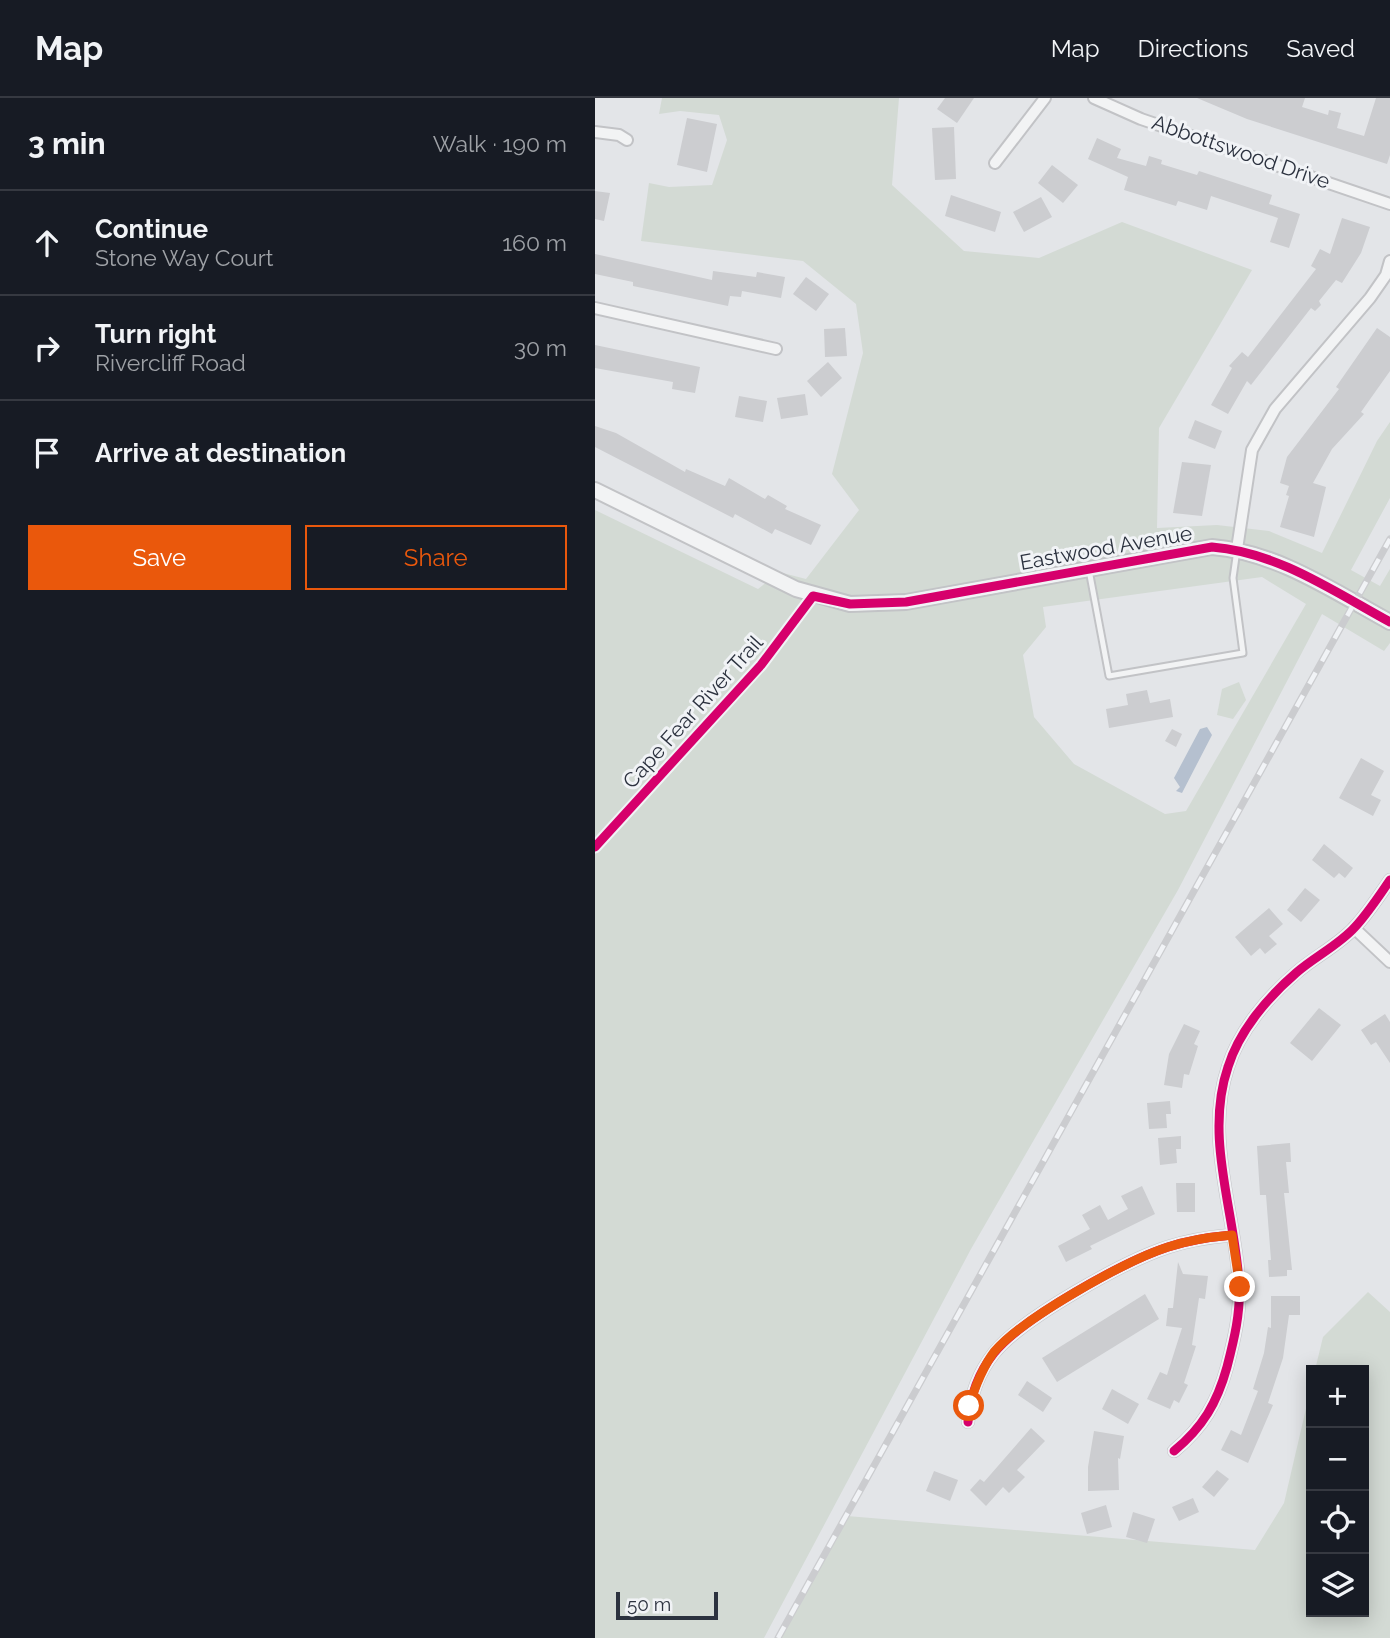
<!DOCTYPE html>
<meta charset="utf-8">
<style>
:root{--surface:#171b24;--page:#242831;--text:#f1f3f6;--muted:#9ea1a6;--line:#363941;--accent:#ea580c}
body{margin:0;font-family:Raleway,sans-serif;background:var(--page);color:var(--text)}
.controls{position:absolute;right:21px;bottom:21px;display:grid;overflow:hidden;border-radius:0px;box-shadow:0 4px 18px #0003}
.controls button{width:63px;height:63px;display:grid;place-items:center;padding:0;border:0;border-bottom:2px solid var(--line);background:var(--surface);color:var(--text);font:35px sans-serif}
.scale{position:absolute;left:21px;bottom:18px;width:102px;box-sizing:border-box;padding-left:7px;border:4px solid #2c323f;border-top:0;font-size:19px;line-height:24px;white-space:nowrap;color:#2c323f;-webkit-text-stroke:5px #f1f3f6;paint-order:stroke}
.stop{position:absolute;width:21px;height:21px;margin:-16px;border:5px solid #ea580c;border-radius:50%;background:#fff}
.stop.end{background:#ea580c;border-color:#fff;box-shadow:0 2px 7px #0008}
.list{margin:0;padding:0;list-style:none}
h2{display:flex;justify-content:space-between;align-items:center;height:91px;margin:0;padding:0 28px;font-size:30px}
h2 small{font-size:23px;font-weight:400;color:var(--muted)}
.list li{display:grid;grid-template-columns:46px 1fr auto;gap:21px;align-items:center;box-sizing:border-box;height:105px;padding:0 28px;border-top:2px solid var(--line)}
.list b{display:block;font-size:26px;white-space:nowrap}
.list p{margin:0;font-size:23px;white-space:nowrap;color:var(--muted)}
.list em{font-size:23px;font-style:normal;color:var(--muted)}
.actions{display:flex;gap:14px;padding:21px 28px}
.actions a{flex:1;padding:16px 0;border:2px solid var(--accent);border-radius:0px;text-align:center;font-size:24px;color:var(--accent)}
.actions .main{background:var(--accent);color:#fff}
.icon{flex:none;width:38px;height:38px;fill:none;stroke:currentColor;stroke-width:2;stroke-linecap:round;stroke-linejoin:round}
.map{position:relative;flex:none;width:795px;height:1540px;overflow:hidden}
header{display:flex;align-items:center;gap:42px;box-sizing:border-box;height:98px;padding:0 35px;background:var(--surface);border-bottom:2px solid var(--line)}
header strong{font-size:33px}
nav{display:flex;gap:38px;margin-inline-start:auto;font-size:24px}
main{display:flex}
aside{flex:1;background:var(--surface)}
.map>svg:first-child{display:block}
</style>
<header>
<strong>Map</strong>
<nav><a>Map</a><a>Directions</a><a>Saved</a></nav>
</header>
<main>
<aside>
<h2>3 min<small>Walk · 190 m</small></h2>
<ul class="list">
<li><svg class="icon" aria-label="ahead" viewBox="0 0 24 24"><path d="M12 20V5M6 11l6-6 6 6"/></svg><div><b>Continue</b><p>Stone Way Court</p></div><em>160 m</em></li>
<li><svg class="icon" aria-label="right" viewBox="0 0 24 24"><path d="M7 20v-9h11M14 6l5 5-5 5"/></svg><div><b>Turn right</b><p>Rivercliff Road</p></div><em>30 m</em></li>
<li><svg class="icon" aria-label="arrive" viewBox="0 0 24 24"><path d="M6 21V4h12l-3 4 3 4H6"/></svg><div><b>Arrive at destination</b></div></li>
</ul>
<div class="actions"><a class="main">Save</a><a>Share</a></div>
</aside>
<div class="map">
<svg width="795" height="1540" viewBox="0 0 795 1540">
<rect width="100%" height="100%" fill="#e3e5e8"/>
<!-- green -->
<g fill="#d3dad4" fill-rule="evenodd">
<path d="M67 0H304L297 87 369 153 444 160 527 124 657 172 564 330 562 430 622 427 674 433 727 455 782 343 795 324V400L756 472 785 488 795 471V545L789 553 727 516 583 792 376 1151 169 1540H0V412L163 491 184 474 211 481 264 412 237 376 268 255 261 206 208 163 46 143 54 85 74 89 117 87 132 42 124 17 85 13 64 16ZM667 479 711 506 591 713 570 716 479 666 439 619 428 557 451 529 448 509Z"/>
<path d="M644 584 651 602 638 621 622 617 627 591Z"/>
<path d="M773 1194 795 1214V1540H184L252 1418 660 1452 689 1405 716 1289V1514H769V1272H720L728 1239Z"/>
</g>
<!-- water -->
<path fill="#b5c0cf" d="M612 629 617 637 587 695 581 693 585 689 579 680 605 631Z"/>
<!-- building -->
<g fill="#cccdd0">
<path d="M350 0H379L362 25 342 11Z"/>
<path d="M602 0H710L707 9 733 17 734 12 746 15 742 30 769 38 781 0H795V57L792 66 652 21Z"/>
<path d="M92 20 122 26 112 74 82 67Z"/>
<path d="M359 29 361 81 340 82 337 30Z"/>
<path d="M502 40 526 51 522 60 551 68 554 58 567 62 566 66 602 77 604 73 677 97 674 106 705 116 694 150 675 144 683 120 616 98 612 112 583 103 581 108 529 92 533 79 493 61Z"/>
<path d="M457 67 483 87 468 105 443 85Z"/>
<path d="M0 93 15 95 9 123 0 121Z"/>
<path d="M356 97 406 114 400 134 350 118Z"/>
<path d="M446 99 457 119 429 134 418 114Z"/>
<path d="M747 120 775 129 766 155 747 185 741 182 724 203 726 207 720 213 716 210 656 287 652 283 633 316 616 307 637 270 634 268 647 254 653 259 721 171 716 168 725 151 735 156Z"/>
<path d="M0 156 117 182 118 173 161 179 162 174 190 179 186 200 147 193 146 199 135 198 133 208 38 188V184L0 176Z"/>
<path d="M211 179 234 196 221 213 198 196Z"/>
<path d="M250 230 252 258 230 259 229 231Z"/>
<path d="M782 230 795 239V273L766 314 769 316 737 351 718 385 731 389 719 439 685 429 694 398 691 397 694 388 685 385 692 359 744 291 741 289Z"/>
<path d="M0 247 105 269 100 295 77 291 78 284 0 270Z"/>
<path d="M233 264 247 280 226 299 212 283Z"/>
<path d="M210 296 213 317 186 321 182 300Z"/>
<path d="M144 298 172 303 168 324 140 319Z"/>
<path d="M600 322 627 333 620 351 593 340Z"/>
<path d="M0 328 21 335 90 374 91 371 130 388 134 380 170 401 173 397 192 408 190 411 226 427 216 447 180 431 177 436 140 416 138 420 0 349Z"/>
<path d="M587 364 616 367 607 418 578 415Z"/>
<path d="M552 592 555 605 575 601 578 619 514 630 511 611 533 607 531 596Z"/>
<path d="M577 631 587 636 581 649 570 643Z"/>
<path d="M766 660 789 673 776 697 786 702 778 718 744 700Z"/>
<path d="M729 746 758 770 750 780 744 775 739 780 717 762Z"/>
<path d="M710 790 725 802 706 824 692 812Z"/>
<path d="M674 810 688 826 674 838 682 846 670 856 665 850 656 858 640 839Z"/>
<path d="M724 910 746 927 717 963 695 945Z"/>
<path d="M790 916 795 924V965L781 944 776 947 766 932Z"/>
<path d="M589 926 605 933 599 946 603 948 594 977 589 976 587 990 569 987 574 956Z"/>
<path d="M575 1003 576 1016H571L572 1030 554 1031 552 1005Z"/>
<path d="M586 1038V1051H581L582 1065 565 1067 563 1040Z"/>
<path d="M695 1045 696 1064H691L694 1095H689L697 1172H692V1178L674 1179 673 1162H676L671 1097H665L662 1048Z"/>
<path d="M581 1085H600V1114H582Z"/>
<path d="M547 1088 560 1116 495 1148 497 1151 471 1164 463 1148 495 1131 487 1117 505 1107 513 1122 533 1111 526 1098Z"/>
<path d="M583 1164 588 1176 613 1178 610 1201 604 1200 597 1247 601 1248 589 1285 593 1287 584 1305 579 1302 575 1311 552 1301 565 1274 572 1277 587 1230 571 1228 573 1210H578Z"/>
<path d="M550 1196 564 1221 462 1284 447 1260Z"/>
<path d="M676 1198H705V1217H694L688 1260 673 1305 678 1307 653 1365 626 1352 636 1332 646 1337 663 1293 658 1291 669 1255 673 1229 676 1230Z"/>
<path d="M432 1283 457 1300 448 1314 423 1297Z"/>
<path d="M517 1291 544 1306 533 1326 507 1311Z"/>
<path d="M436 1330 450 1343 422 1372 430 1379 414 1395 408 1389 391 1408 375 1392 385 1381 389 1384Z"/>
<path d="M499 1333 529 1338 525 1361 523 1360 524 1392 493 1393V1369Z"/>
<path d="M622 1372 634 1381 619 1399 607 1389Z"/>
<path d="M339 1373 363 1382 355 1403 331 1393Z"/>
<path d="M598 1400 604 1414 584 1423 577 1409Z"/>
<path d="M511 1407 517 1429 492 1436 486 1415Z"/>
<path d="M538 1414 560 1421 552 1445 531 1439Z"/>
</g>
<g fill="none" stroke-linecap="round" stroke-linejoin="round">
<defs>
<path id="service" d="M494 472 514 578 648 555 638 480 642 452"/>
<g id="minor">
<path d="M499 0 546 21 795 106"/>
<path d="M0 34 24 37 32 42"/>
<path d="M400 65 450 0"/>
<path d="M0 210 181 251"/>
<path d="M642 451 657 352 680 311 775 200 791 177 795 163"/>
<path d="M759 830 795 864"/>
<path d="M373 1324C375 1299 383 1275 399 1255 427 1220 530 1163 573 1149 594 1142 615 1139 637 1137"/>
<path d="M579 1353C608 1329 622 1305 632 1269 639 1242 646 1214 644 1185 640 1114 609 1039 633 969 644 933 673 899 701 875 719 859 744 847 760 829 773 815 784 798 795 782"/>
</g>
<path id="tertiary" d="M0 392 201 491 255 506 311 504 617 449C682 454 738 493 795 524"/>
</defs>
<!-- service casing -->
<use href="#service" stroke="#c2c3c6" stroke-width="9"/>
<!-- minor casing -->
<use href="#minor" stroke="#c2c3c6" stroke-width="14"/>
<!-- tertiary casing -->
<use href="#tertiary" stroke="#c2c3c6" stroke-width="18"/>
<!-- service -->
<use href="#service" stroke="#f2f3f4" stroke-width="5"/>
<!-- minor -->
<use href="#minor" stroke="#f2f3f4" stroke-width="10"/>
<!-- tertiary -->
<use href="#tertiary" stroke="#f2f3f4" stroke-width="14"/>
<defs>
<path id="rail" d="M183 1540 795 441"/>
</defs>
<!-- rail casing -->
<use href="#rail" stroke="#cbcccf" stroke-width="7"/>
<!-- rail -->
<use href="#rail" stroke="#f1f3f6" stroke-width="4.5" stroke-dasharray="13" stroke-linecap="butt"/>
<defs>
<g id="cycleway">
<path d="M0 749 166 567 218 498 255 506 311 504 617 449C682 454 738 493 795 524"/>
<path d="M373 1324C375 1299 383 1275 399 1255 427 1220 530 1163 573 1149 594 1142 615 1139 637 1137"/>
<path d="M579 1353C608 1329 622 1305 632 1269 639 1242 646 1214 644 1185 640 1114 609 1039 633 969 644 933 673 899 701 875 719 859 744 847 760 829 773 815 784 798 795 782"/>
</g>
</defs>
<!-- cycleway casing -->
<use href="#cycleway" stroke="#f1f3f6" stroke-width="13"/>
<!-- cycleway -->
<use href="#cycleway" stroke="#d6006c" stroke-width="9"/>
</g>
<g fill="none" stroke-linecap="round" stroke-linejoin="round">
<!-- route -->
<path stroke="#ea580c" stroke-width="9" d="M374 1308C380 1289 387 1270 399 1254 428 1220 530 1163 573 1149 594 1142 615 1139 637 1137L645 1189"/>
</g>
<g text-anchor="middle" stroke-width="6" stroke-linejoin="round" paint-order="stroke">
<!-- street labels -->
<g font-size="21" fill="#2c323f" stroke="#f1f3f6">
<text transform="translate(646 54) rotate(19)" y="7">Abbottswood Drive</text>
<text transform="translate(511 450) rotate(-10)" y="7">Eastwood Avenue</text>
<text transform="translate(98 614) rotate(-48)" y="7">Cape Fear River Trail</text>
</g>
</g>
</svg>
<div class="controls">
<button>+</button>
<button>−</button>
<button><svg class="icon" aria-label="locate" viewBox="0 0 24 24"><circle cx="12" cy="12" r="6"/><path d="M12 2v4M12 18v4M2 12h4M18 12h4"/></svg></button>
<button><svg class="icon" aria-label="layers" viewBox="0 0 24 24"><path d="M12 4l9 5-9 5-9-5zM3 14l9 5 9-5"/></svg></button>
</div>
<div class="scale">50 m</div>
<div class="stop" style="left:374px;top:1308px"></div>
<div class="stop end" style="left:645px;top:1189px"></div>
</div>
</main>
